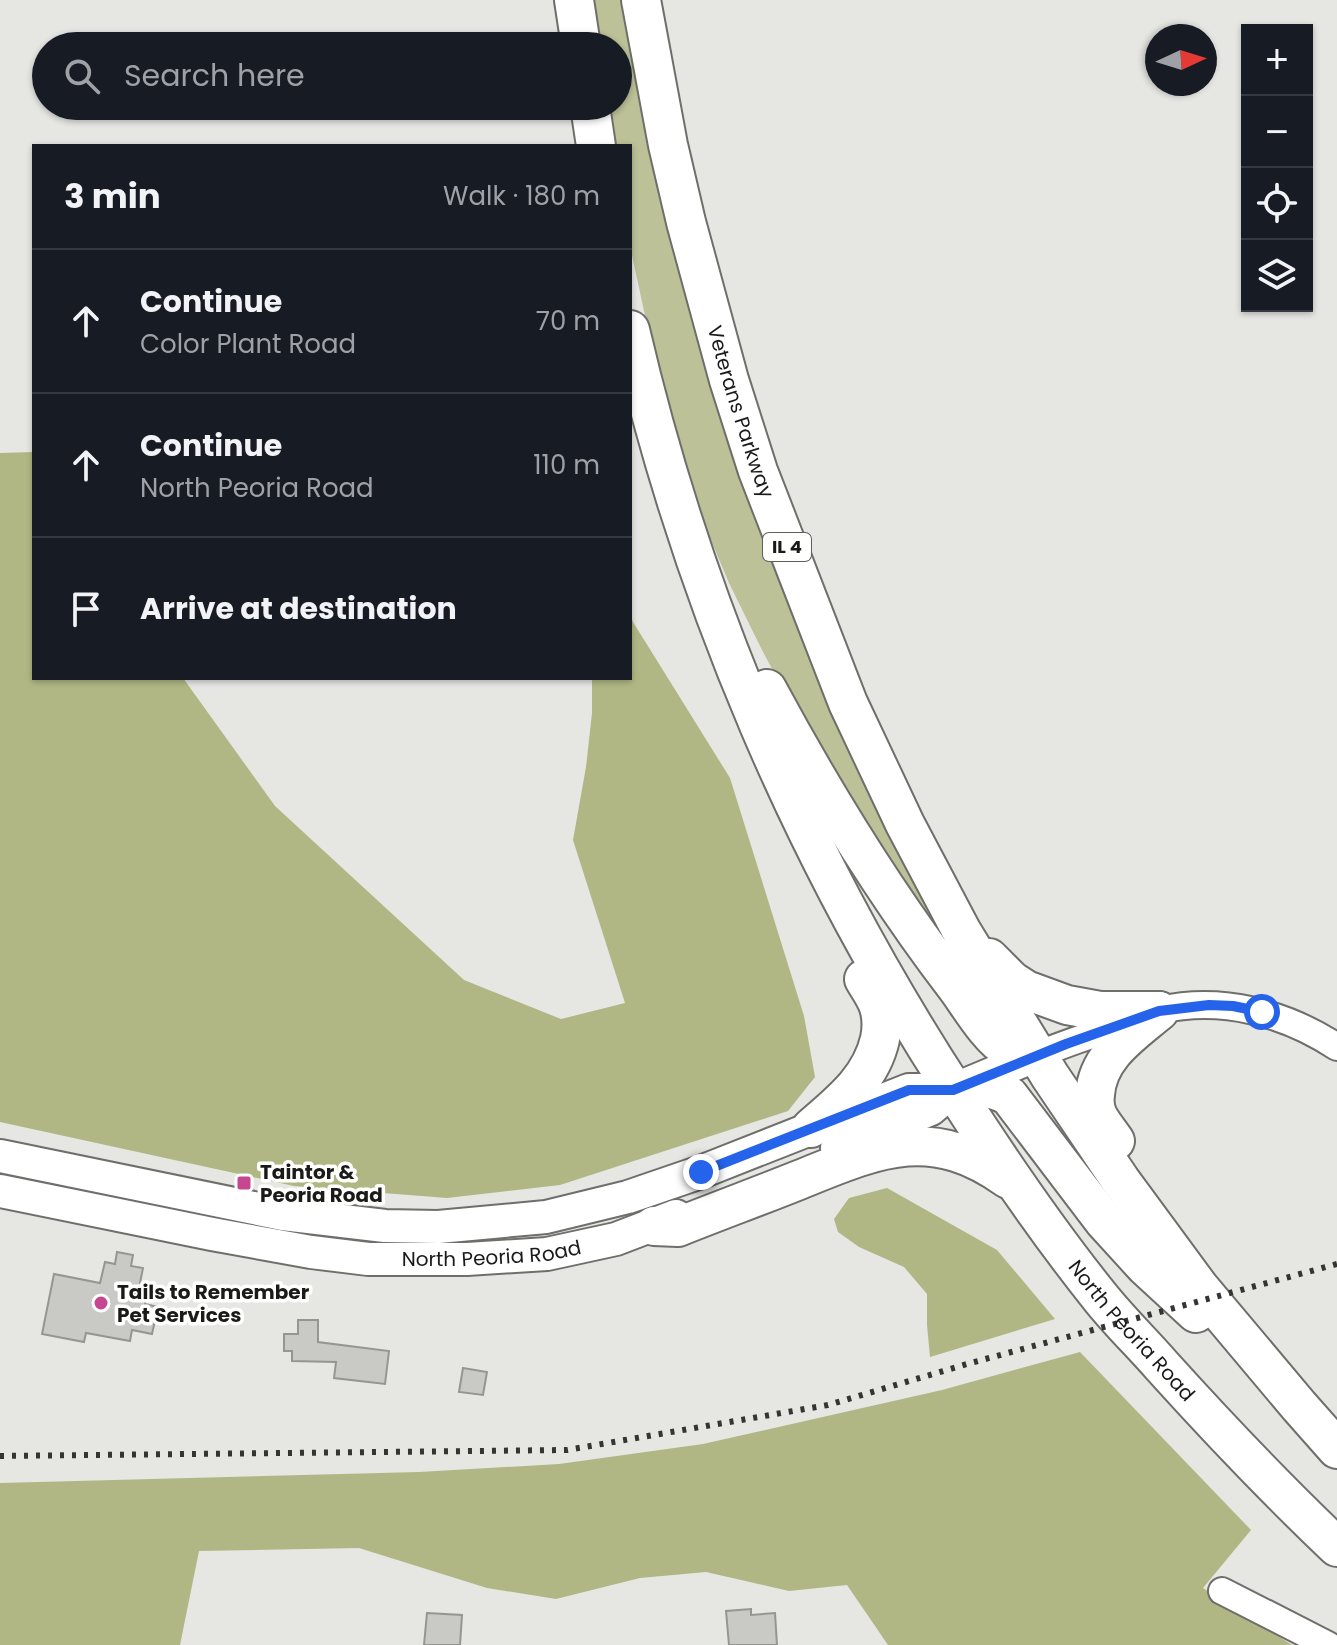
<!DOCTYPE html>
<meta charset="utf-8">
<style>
:root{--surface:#171b24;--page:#20242c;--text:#f1f3f6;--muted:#9ea1a6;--line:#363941}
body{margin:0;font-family:Poppins,sans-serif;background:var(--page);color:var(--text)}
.controls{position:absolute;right:24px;top:24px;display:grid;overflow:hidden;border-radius:0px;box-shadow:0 2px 6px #0004}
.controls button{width:72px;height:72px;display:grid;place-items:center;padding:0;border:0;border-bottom:2px solid var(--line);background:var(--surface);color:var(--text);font:40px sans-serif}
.compass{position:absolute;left:1145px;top:24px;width:72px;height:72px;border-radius:50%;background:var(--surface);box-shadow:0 2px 6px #0004;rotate:86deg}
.stop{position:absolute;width:24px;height:24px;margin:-18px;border:6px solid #2563eb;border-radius:50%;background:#fff}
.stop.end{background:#2563eb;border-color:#fff;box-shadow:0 2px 8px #0008}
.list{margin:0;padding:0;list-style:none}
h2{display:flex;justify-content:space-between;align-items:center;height:104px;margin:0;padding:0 32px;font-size:34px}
h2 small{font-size:26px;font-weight:400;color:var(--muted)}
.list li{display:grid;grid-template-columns:52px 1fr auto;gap:24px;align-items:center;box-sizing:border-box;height:144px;padding:0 32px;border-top:2px solid var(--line)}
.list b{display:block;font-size:30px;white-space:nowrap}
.list p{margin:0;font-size:26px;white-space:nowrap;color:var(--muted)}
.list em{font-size:26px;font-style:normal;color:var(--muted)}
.icon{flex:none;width:44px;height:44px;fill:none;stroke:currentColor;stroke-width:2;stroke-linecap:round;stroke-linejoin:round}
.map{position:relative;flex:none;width:1337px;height:1645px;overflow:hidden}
.search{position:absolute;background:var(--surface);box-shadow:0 2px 6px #0004;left:32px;top:32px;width:600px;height:88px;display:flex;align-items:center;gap:20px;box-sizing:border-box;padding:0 28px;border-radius:44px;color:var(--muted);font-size:30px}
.panel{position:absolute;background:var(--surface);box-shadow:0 2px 6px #0004;left:32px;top:144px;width:600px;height:536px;border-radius:0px}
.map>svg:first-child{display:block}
</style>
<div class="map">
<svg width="1337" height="1645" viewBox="0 0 1337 1645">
<rect width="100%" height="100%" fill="#e6e6e3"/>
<!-- green -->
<path fill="#bcc197" d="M592 0H623L671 234 694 326 749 500 799 633 875 801 952 948 944 953 815 749 762 650 729 583 700 514 674 430 649 334 630 246V146H614L608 106H618V46H599Z"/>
<!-- forest -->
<g fill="#b1b784">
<path d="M34 452V678H183L275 806 464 980 561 1019 625 1003 573 840 586 767 592 713V678H630V614L633 622 730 778 804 1016 815 1077 788 1111 560 1185 447 1198 294 1186 0 1122V453Z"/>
<path d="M887 1188 997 1250 1055 1319 930 1357 927 1325V1294L904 1267 859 1247 838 1232 834 1219 849 1198Z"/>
<path d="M1080 1352 1251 1530 1203 1588 1292 1645H888L847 1585 789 1591 706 1572 640 1578 556 1599 487 1588 359 1548 199 1551 180 1645H0V1483L419 1472 559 1464 703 1444 942 1390Z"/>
</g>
<!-- building -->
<g fill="#c9c9c6" stroke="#959692" stroke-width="2">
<path d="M117 1252 133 1255 131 1266 143 1268 140 1283 148 1284 145 1304 158 1307 152 1334 132 1330 130 1341 86 1333 84 1342 42 1334 54 1274 100 1283 105 1262 115 1264Z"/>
<path d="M298 1320H318V1342L389 1351 385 1384 334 1378 336 1362 292 1361V1351H284V1334H298Z"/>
<path d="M463 1368 487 1372 483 1395 459 1392Z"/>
<path d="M751 1609V1615L775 1613 777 1645H729L726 1611Z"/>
<path d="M427 1613 462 1615 460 1645H424Z"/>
</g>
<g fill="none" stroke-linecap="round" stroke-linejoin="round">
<defs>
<g id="minor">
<path d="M1037 1055C1064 1044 1092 1035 1119 1025 1132 1020 1146 1014 1160 1010 1222 996 1285 1013 1337 1047"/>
<path d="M1222 1591 1328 1645"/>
</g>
<g id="major">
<path d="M837 1148 931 1109 953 1090 1037 1055"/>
<path d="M0 1156 283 1214 385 1226 438 1227 546 1217 628 1197 701 1172 909 1090H953"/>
<path id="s1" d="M0 1191 212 1234 311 1252 368 1259H467L547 1254 616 1239 676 1216"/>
</g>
<g id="highway">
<path d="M574 0 581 46"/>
<path id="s2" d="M641 0 668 145 686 222 729 380 758 471 848 703 905 824 962 932 1050 1076 1121 1181 1199 1287 1299 1406 1337 1449"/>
<path d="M590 106 596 146"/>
<path id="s3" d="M630 330C693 601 803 859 955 1092 1000 1162 1047 1231 1100 1297 1119 1321 1142 1343 1162 1366 1218 1428 1276 1489 1337 1547"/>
<path d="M767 689C823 793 885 894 957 988 971 1007 988 1037 1008 1049 1017 1054 1027 1055 1037 1055"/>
<path d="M989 958 1012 981 1026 990 1067 1005 1100 1011H1159"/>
<path d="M953 1090C976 1087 989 1085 1009 1096L1104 1221 1145 1266 1196 1313"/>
<path d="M811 1128C841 1102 871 1079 880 1039 882 1029 882 1017 879 1007 876 997 869 988 864 979"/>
<path d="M1115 1141C1109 1132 1101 1123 1097 1114 1095 1108 1094 1101 1095 1095 1097 1056 1132 1034 1159 1011"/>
<path d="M654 1226 678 1227C718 1211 759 1196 799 1180 878 1148 931 1124 1008 1179"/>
</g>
</defs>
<!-- minor casing -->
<use href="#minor" stroke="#6e6f6b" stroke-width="30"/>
<!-- major casing -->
<use href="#major" stroke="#6e6f6b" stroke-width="36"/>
<!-- highway casing -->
<use href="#highway" stroke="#6e6f6b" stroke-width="42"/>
<!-- minor -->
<use href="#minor" stroke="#fff" stroke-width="26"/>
<!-- major -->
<use href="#major" stroke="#fff" stroke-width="32"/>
<!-- highway -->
<use href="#highway" stroke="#fff" stroke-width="38"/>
<!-- rail -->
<path stroke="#343533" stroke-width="6" stroke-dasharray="4 8" stroke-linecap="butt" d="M0 1456 567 1450 828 1405 967 1364 1337 1264"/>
</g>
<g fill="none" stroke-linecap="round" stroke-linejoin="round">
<!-- route -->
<path stroke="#2563eb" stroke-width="10" d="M701 1172 909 1090H953L1066 1044 1159 1011 1209 1005 1233 1006 1262 1012"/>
</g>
<!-- markers -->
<g fill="#c64691" stroke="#fffffe" stroke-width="3">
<rect x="236" y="1175" width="16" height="16" rx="4"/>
<circle cx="101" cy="1303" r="8"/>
</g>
<g text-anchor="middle" stroke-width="7" stroke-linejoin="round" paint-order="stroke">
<!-- shield labels -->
<rect fill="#fffffe" stroke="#5f5f5e" stroke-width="2" x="763" y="533" width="48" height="28" rx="6"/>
<g font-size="18" font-weight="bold" fill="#1a1b19">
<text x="787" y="553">IL 4</text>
</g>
<!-- street labels -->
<g font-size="20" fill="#1a1b19" stroke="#fffffe">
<text dy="7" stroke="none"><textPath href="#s2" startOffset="424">Veterans Parkway</textPath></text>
<text dy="7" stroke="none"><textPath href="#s1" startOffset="498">North Peoria Road</textPath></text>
<text dy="7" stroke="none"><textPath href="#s3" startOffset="1130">North Peoria Road</textPath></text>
</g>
<!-- poi labels -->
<g font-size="20" font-weight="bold" fill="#1a1b19" stroke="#fffffe" text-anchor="start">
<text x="260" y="1179">Taintor &amp;<tspan x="260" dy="23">Peoria Road</tspan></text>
<text x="117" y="1299">Tails to Remember<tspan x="117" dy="23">Pet Services</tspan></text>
</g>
</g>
</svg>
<div class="controls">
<button>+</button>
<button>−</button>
<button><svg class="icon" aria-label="locate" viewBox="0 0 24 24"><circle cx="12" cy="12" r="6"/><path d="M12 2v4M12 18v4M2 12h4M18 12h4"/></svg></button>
<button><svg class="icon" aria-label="layers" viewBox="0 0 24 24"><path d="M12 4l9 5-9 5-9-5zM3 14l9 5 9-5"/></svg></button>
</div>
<svg class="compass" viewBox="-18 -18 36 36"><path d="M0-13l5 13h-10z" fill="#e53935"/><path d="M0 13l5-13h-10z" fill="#9ea1a6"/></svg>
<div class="stop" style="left:1262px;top:1012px"></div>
<div class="stop end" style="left:701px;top:1172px"></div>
<div class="search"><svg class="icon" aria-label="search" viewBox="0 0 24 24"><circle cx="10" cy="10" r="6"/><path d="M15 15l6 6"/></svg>Search here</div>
<section class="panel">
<h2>3 min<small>Walk · 180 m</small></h2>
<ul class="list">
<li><svg class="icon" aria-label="ahead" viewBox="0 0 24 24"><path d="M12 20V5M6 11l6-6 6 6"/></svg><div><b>Continue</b><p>Color Plant Road</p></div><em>70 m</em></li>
<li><svg class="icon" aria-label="ahead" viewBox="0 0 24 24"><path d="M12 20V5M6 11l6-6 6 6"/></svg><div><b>Continue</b><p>North Peoria Road</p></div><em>110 m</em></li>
<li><svg class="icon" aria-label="arrive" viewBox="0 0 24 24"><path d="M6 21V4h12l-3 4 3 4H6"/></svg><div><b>Arrive at destination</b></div></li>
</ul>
</section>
</div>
